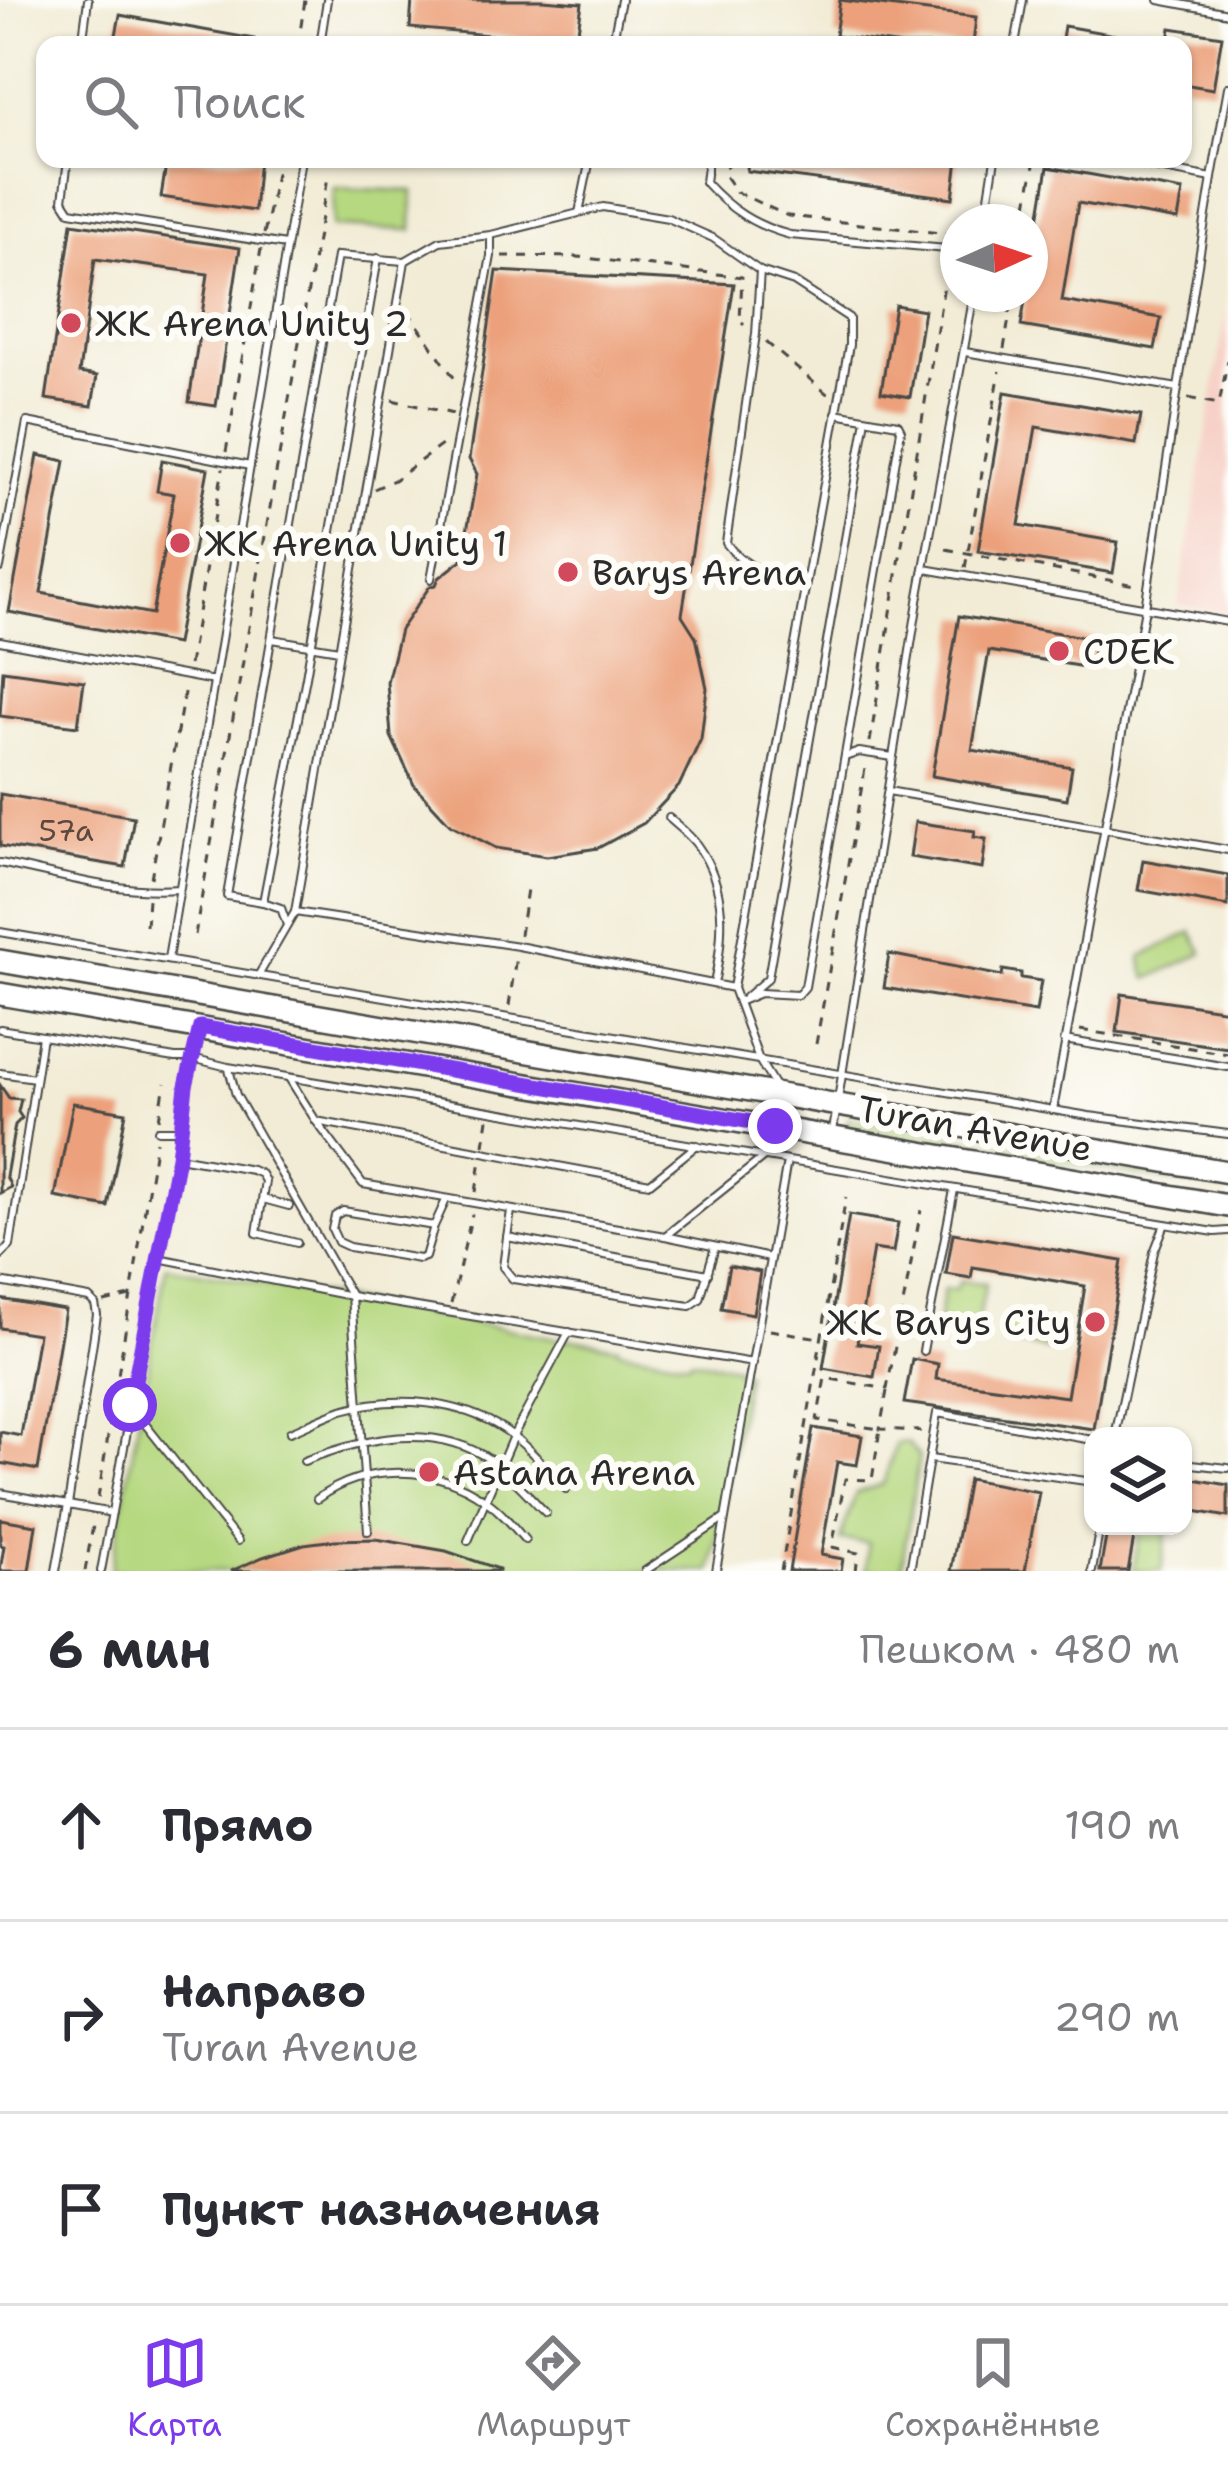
<!DOCTYPE html>
<html lang="ru">
<meta charset="utf-8">
<style>
:root{--surface:#fff;--page:#f2f2f3;--text:#2b2b33;--muted:#7c7c81;--line:#e1e1e2;--accent:#7c3aed}
body{margin:0;font-family:"Shantell Sans",sans-serif;background:var(--page);color:var(--text)}
.controls{position:absolute;right:36px;bottom:36px;display:grid;overflow:hidden;border-radius:24px;box-shadow:0 3px 9px #0004}
.controls button{width:108px;height:108px;display:grid;place-items:center;padding:0;border:0;border-bottom:3px solid var(--line);background:var(--surface);color:var(--text);font:60px sans-serif}
.compass{position:absolute;left:940px;top:204px;width:108px;height:108px;border-radius:50%;background:var(--surface);box-shadow:0 3px 9px #0004;rotate:87deg}
.stop{position:absolute;width:36px;height:36px;margin:-27px;border:9px solid #7c3aed;border-radius:50%;background:#fff}
.stop.end{background:#7c3aed;border-color:#fff;box-shadow:0 3px 12px #0008}
.list{margin:0;padding:0;list-style:none}
h2{display:flex;justify-content:space-between;align-items:center;height:156px;margin:0;padding:0 48px;font-size:51px}
h2 small{font-size:39px;font-weight:400;color:var(--muted)}
.list li{display:grid;grid-template-columns:78px 1fr auto;gap:36px;align-items:center;box-sizing:border-box;height:192px;padding:0 48px;border-top:3px solid var(--line)}
.list b{display:block;font-size:45px;white-space:nowrap}
.list p{margin:0;font-size:39px;white-space:nowrap;color:var(--muted)}
.list em{font-size:39px;font-style:normal;color:var(--muted)}
.icon{flex:none;width:66px;height:66px;fill:none;stroke:currentColor;stroke-width:2;stroke-linecap:round;stroke-linejoin:round}
.map{position:relative;flex:none;width:1228px;height:1571px;overflow:hidden}
.search{position:absolute;background:var(--surface);box-shadow:0 3px 9px #0004;left:36px;right:36px;top:36px;height:132px;display:flex;align-items:center;gap:30px;box-sizing:border-box;padding:0 42px;border-radius:24px;color:var(--muted);font-size:45px}
.sheet{height:732px;background:var(--surface)}
nav{display:flex;justify-content:space-around;align-items:center;box-sizing:border-box;height:168px;border-top:3px solid var(--line);background:var(--surface);font-size:33px;color:var(--muted)}
nav a{display:grid;justify-items:center;gap:6px}
nav .on{color:var(--accent)}
.map>svg:first-child{display:block}
</style>
<div class="map">
<svg width="1228" height="1571" viewBox="0 0 1228 1571">
<rect width="100%" height="100%" fill="#fdfcf7"/>
<filter id="ink" filterUnits="userSpaceOnUse"><feTurbulence type="fractalNoise" baseFrequency=".00833" numOctaves="2"/><feDisplacementMap in="SourceGraphic" scale="24" xChannelSelector="R" yChannelSelector="G"/><feConvolveMatrix kernelMatrix="1 2 1 2 8 2 1 2 1" color-interpolation-filters="sRGB"/></filter>
<filter id="wash" filterUnits="userSpaceOnUse"><feTurbulence type="fractalNoise" baseFrequency=".004" numOctaves="4" result="noise"/><feDisplacementMap in="SourceGraphic" scale="48" xChannelSelector="R" yChannelSelector="G"/><feGaussianBlur stdDeviation="2.7" result="paint"/><feColorMatrix in="noise" values="0 0 0 0 0 0 0 0 0 0 0 0 0 0 0 0 0 1.4 0 .05"/><feComposite in="paint" operator="in"/></filter>
<g filter="url(#wash)">
<rect width="100%" height="100%" fill="#f2ecd6"/>
<!-- built -->
<path fill="#f7d1c7" d="M1228 304V614L1178 605Z"/>
<!-- green -->
<g fill="#b6d880" stroke="#708256" stroke-width="3">
<path d="M334 188 413 191 412 230 332 227Z"/>
<path d="M1192 932 1203 953 1147 979 1141 957Z"/>
<path d="M848 1118 1228 1182V1191L846 1127Z"/>
<path d="M166 1266 566 1340 568 1338 618 1347V1350L689 1362 690 1359 736 1367V1371L746 1373 711 1571H111Z"/>
<path d="M960 1281 986 1283 976 1329 938 1321 944 1289 955 1290Z"/>
<path d="M1007 1315 1055 1325 1050 1350 1002 1341Z"/>
<path d="M908 1443 919 1457 901 1571H866L868 1543 840 1540 856 1493 883 1484 896 1444Z"/>
<path d="M1141 1526H1168L1161 1571H1133Z"/>
</g>
<g id="blocks">
<!-- building -->
<g fill="#eca17c">
<path d="M412 0H543L582 3 576 45H544L545 40 410 28Z"/>
<path d="M840 0 976 17 973 45H903L835 36Z"/>
<path d="M120 15 254 39 253 45H114Z"/>
<path d="M1064 26 1115 35 1114 45H1061Z"/>
<path d="M1171 28 1222 36 1213 89 1183 84V45H1168Z"/>
<path d="M167 159H259L254 211 161 197Z"/>
<path d="M748 159H958L953 198 747 171Z"/>
<path d="M1048 167 1183 191 1178 220 1078 203 1062 301 1161 318 1155 349 1021 326 1026 294H1030V272Z"/>
<path d="M72 223 240 248 216 406 189 402 208 274 95 259 79 373 97 376 92 406 46 399Z"/>
<path d="M497 271 734 284 682 615 696 637 707 688 701 739 679 786 644 823 598 848 547 856 496 848 450 824 414 785 391 736 387 682 400 630 430 586 436 585 439 578 462 560 477 474 469 459Z"/>
<path d="M895 305 924 310 910 397 881 392Z"/>
<path d="M1005 392 1141 415 1136 444 1036 427 1019 525 1118 542 1113 573 978 551Z"/>
<path d="M38 455 65 461 41 593 152 614 174 494 157 491 162 460 208 469 176 644 9 612Z"/>
<path d="M959 616 1095 639 1090 668 989 651 972 750 1072 767 1067 799 932 776Z"/>
<path d="M3 670 84 681 78 726 0 716Z"/>
<path d="M0 794 134 817 125 867 0 846Z"/>
<path d="M915 822 975 831 974 837 986 839 982 869 910 857Z"/>
<path d="M1143 860 1228 875V906L1138 890Z"/>
<path d="M889 954 1002 976 1003 970 1021 973V978L1041 981 1036 1012 884 988Z"/>
<path d="M1122 994 1228 1010V1048L1117 1032Z"/>
<path d="M0 1085 9 1098 21 1099 18 1112 22 1118 15 1125 6 1176 11 1187 0 1193Z"/>
<path d="M73 1103 126 1112 108 1207 55 1197Z"/>
<path d="M849 1215 898 1223 893 1252 873 1249 857 1343 879 1346 874 1377 823 1368Z"/>
<path d="M953 1233 1122 1261 1094 1429 904 1403 912 1359 938 1364 936 1379 1067 1397 1085 1286 973 1267 971 1278 946 1274Z"/>
<path d="M729 1266 760 1272 753 1314 721 1308Z"/>
<path d="M0 1299 65 1310 38 1470 0 1463V1432L21 1436 38 1334 0 1328Z"/>
<path d="M813 1428 862 1436 857 1465 837 1462 821 1555 843 1559 841 1571H789Z"/>
<path d="M1183 1477 1228 1485V1517L1183 1509Z"/>
<path d="M968 1479 1039 1492 1025 1571H951Z"/>
<path d="M0 1519 36 1525 29 1571H0L4 1546 0 1545Z"/>
<path d="M1108 1526H1136L1128 1571H1100Z"/>
<path d="M376 1539 446 1551 499 1569V1571H231L263 1557 304 1544 335 1540Z"/>
</g>
</g>
</g>
<g filter="url(#ink)">
<use href="#blocks" fill-opacity="0" stroke="#494845" stroke-width="3"/>
<g fill="none" stroke-linecap="round" stroke-linejoin="round">
<defs>
<g id="service">
<path d="M1159 0 1228 13"/>
<path d="M82 45 88 0"/>
<path d="M320 45 327 0"/>
<path d="M612 45 621 0"/>
<path d="M1015 45 1023 0"/>
<path d="M68 159 63 200 70 211 286 245"/>
<path d="M708 159 705 182C729 209 755 226 790 235L958 250"/>
<path d="M1111 159 1212 178 1178 388"/>
<path d="M1212 178 1228 87"/>
<path d="M579 213 590 159"/>
<path d="M985 222 995 159"/>
<path d="M491 235 603 207 668 218 713 238 760 271 794 282 849 318V345L733 988"/>
<path d="M760 271 756 334 726 543C743 568 777 577 805 585"/>
<path d="M965 352 1178 388 1145 608 1053 1110"/>
<path d="M0 568 27 422 250 466"/>
<path d="M925 569 1228 622"/>
<path d="M272 639 339 650"/>
<path d="M0 641 214 681"/>
<path d="M845 757 859 752 893 757"/>
<path d="M888 791 1228 850"/>
<path d="M669 818C678 826 690 835 697 845 728 888 724 935 714 984"/>
<path d="M0 863C59 875 119 894 179 889"/>
<path d="M263 902 306 677 378 258"/>
<path d="M295 912 405 261 440 241 491 235V256L431 579"/>
<path d="M287 925 281 908 263 902 227 896 337 256 405 261"/>
<path d="M0 932 1089 1116 1228 1134"/>
<path d="M168 959 301 159"/>
<path d="M258 976 295 912 518 946 733 988 759 1060 775 1086"/>
<path d="M746 997 768 978 866 419"/>
<path d="M738 1002 760 993 798 995 805 987 901 430 898 424 836 413"/>
<path d="M0 1029 175 1058H192L228 1067 1165 1224 1215 1232 1228 1231"/>
<path d="M1064 1040 1228 1067"/>
<path d="M229 1069 236 1095 351 1296 368 1531"/>
<path d="M0 1073 35 1078"/>
<path d="M289 1078 316 1121 650 1183 697 1145"/>
<path d="M316 1121 363 1184 665 1236 770 1258"/>
<path d="M158 1130H180"/>
<path d="M833 1131 918 601 974 294"/>
<path d="M178 1157 252 1170 261 1174 265 1181 257 1233 297 1243"/>
<path d="M263 1199 289 1206"/>
<path d="M434 1226 343 1211 335 1216 332 1229 338 1242 349 1247 419 1259 425 1257 434 1226 446 1200"/>
<path d="M665 1236 764 1157"/>
<path d="M507 1237 511 1211"/>
<path d="M0 1256 10 1246 42 1036"/>
<path d="M158 1258 351 1296 753 1363"/>
<path d="M708 1274 507 1237 503 1267 513 1279 690 1306 700 1299 715 1247"/>
<path d="M0 1282 89 1298 95 1304 97 1315 68 1505 0 1493"/>
<path d="M923 1351 954 1190"/>
<path d="M130 1405 238 1541"/>
<path d="M290 1432C307 1425 324 1416 342 1410 394 1395 459 1400 505 1430 528 1446 547 1469 566 1489"/>
<path d="M1115 1436 1154 1252 1165 1224"/>
<path d="M930 1459 1093 1482"/>
<path d="M304 1461C364 1438 434 1421 492 1461 512 1476 528 1495 546 1513"/>
<path d="M1183 1463 1228 1468"/>
<path d="M317 1499C366 1463 436 1465 485 1500 501 1511 513 1526 525 1540"/>
<path d="M468 1541 513 1436 569 1332"/>
<path d="M56 1571 68 1505 112 1513"/>
<path d="M101 1571 178 1157 186 1086 198 1036"/>
<path d="M645 1571 725 1518"/>
<path d="M716 1571 787 1161"/>
<path d="M910 1571 937 1413 1093 1440"/>
<path d="M1092 1571 1100 1526"/>
</g>
<g id="primary">
<path d="M0 961 1228 1172"/>
<path d="M0 994 1228 1206"/>
</g>
</defs>
<!-- service casing -->
<use href="#service" stroke="#494845" stroke-width="10"/>
<!-- primary casing -->
<use href="#primary" stroke="#494845" stroke-width="26"/>
<!-- path -->
<g stroke="#494845" stroke-width="3" stroke-dasharray="9 9" stroke-linecap="butt">
<path d="M298 45 305 0"/>
<path d="M728 159 725 176 736 192 788 216 958 235"/>
<path d="M1024 222 1035 159"/>
<path d="M264 234 279 159"/>
<path d="M502 256 578 257 742 277 740 321 744 325"/>
<path d="M408 311 457 382"/>
<path d="M766 342 832 398"/>
<path d="M1004 349 1013 294"/>
<path d="M1188 398 1219 404 1228 360"/>
<path d="M392 400 453 414"/>
<path d="M226 452 261 249"/>
<path d="M374 489 394 480 446 442"/>
<path d="M946 549 1140 586"/>
<path d="M965 568 1000 371"/>
<path d="M189 665 223 468"/>
<path d="M870 742 948 260"/>
<path d="M151 878 185 687"/>
<path d="M146 926 148 899"/>
<path d="M195 935 328 177"/>
<path d="M520 935 527 889"/>
<path d="M509 1006 516 956"/>
<path d="M1080 1030 1228 1054"/>
<path d="M816 1044 866 763"/>
<path d="M159 1119 165 1083"/>
<path d="M484 1145 488 1119"/>
<path d="M476 1192 481 1160"/>
<path d="M104 1302 130 1296"/>
<path d="M451 1304 472 1214"/>
<path d="M770 1330 820 1338"/>
<path d="M887 1391 880 1429 921 1431"/>
<path d="M98 1498 156 1141"/>
<path d="M85 1571 94 1520"/>
<path d="M781 1571 846 1197"/>
<path d="M856 1571 858 1553 832 1547 845 1479 872 1480 880 1429 817 1420 825 1378 887 1389 921 1210"/>
</g>
<!-- service -->
<use href="#service" stroke="#fff" stroke-width="6"/>
<!-- primary -->
<use href="#primary" stroke="#fff" stroke-width="21"/>
</g>
</g>
<g fill="none" stroke-linecap="round" stroke-linejoin="round" filter="url(#ink)">
<!-- route -->
<path stroke="#7c3aed" stroke-width="15" d="M130 1405 178 1157 186 1086 200 1027 775 1126"/>
</g>
<!-- markers -->
<g fill="#d1495b" stroke="#fdfcf7" stroke-width="4.5">
<circle cx="71" cy="323" r="12"/>
<circle cx="180" cy="543" r="12"/>
<circle cx="568" cy="572" r="12"/>
<circle cx="1059" cy="651" r="12"/>
<circle cx="1095" cy="1322" r="12"/>
<circle cx="429" cy="1472" r="12"/>
</g>
<g text-anchor="middle" stroke-width="12" stroke-linejoin="round" paint-order="stroke">
<!-- number labels -->
<g font-size="30" fill="#5b483f">
<text x="66" y="841">57a</text>
</g>
<!-- poi labels -->
<g font-size="36" fill="#2b2b2b" stroke="#fdfcf7" text-anchor="start">
<text x="95" y="336">ЖК Arena Unity 2</text>
<text x="204" y="556">ЖК Arena Unity 1</text>
<text x="592" y="585">Barys Arena</text>
<text x="1083" y="664">CDEK</text>
<text x="1071" y="1335" text-anchor="end">ЖК Barys City</text>
<text x="453" y="1485">Astana Arena</text>
</g>
<!-- street labels -->
<g font-size="36" fill="#2b2b2b" stroke="#fdfcf7">
<text transform="translate(975 1128) rotate(10)" y="13">Turan Avenue</text>
</g>
</g>
</svg>
<div class="controls">
<button><svg class="icon" aria-label="layers" viewBox="0 0 24 24"><path d="M12 4l9 5-9 5-9-5zM3 14l9 5 9-5"/></svg></button>
</div>
<svg class="compass" viewBox="-18 -18 36 36"><path d="M0-13l5 13h-10z" fill="#e53935"/><path d="M0 13l5-13h-10z" fill="#7c7c81"/></svg>
<div class="stop" style="left:130px;top:1405px"></div>
<div class="stop end" style="left:775px;top:1126px"></div>
<div class="search"><svg class="icon" aria-label="search" viewBox="0 0 24 24"><circle cx="10" cy="10" r="6"/><path d="M15 15l6 6"/></svg>Поиск</div>
</div>
<section class="sheet">
<h2>6 мин<small>Пешком · 480 m</small></h2>
<ul class="list">
<li><svg class="icon" aria-label="ahead" viewBox="0 0 24 24"><path d="M12 20V5M6 11l6-6 6 6"/></svg><div><b>Прямо</b></div><em>190 m</em></li>
<li><svg class="icon" aria-label="right" viewBox="0 0 24 24"><path d="M7 20v-9h11M14 6l5 5-5 5"/></svg><div><b>Направо</b><p>Turan Avenue</p></div><em>290 m</em></li>
<li><svg class="icon" aria-label="arrive" viewBox="0 0 24 24"><path d="M6 21V4h12l-3 4 3 4H6"/></svg><div><b>Пункт назначения</b></div></li>
</ul>
</section>
<nav>
<a class="on"><svg class="icon" aria-label="map" viewBox="0 0 24 24"><path d="M3 6l6-2 6 2 6-2v14l-6 2-6-2-6 2zM9 4v14M15 6v14"/></svg>Карта</a>
<a><svg class="icon" aria-label="directions" viewBox="0 0 24 24"><path d="M12 3l9 9-9 9-9-9zM9 14v-3h6M13 9l2 2-2 2"/></svg>Маршрут</a>
<a><svg class="icon" aria-label="saved" viewBox="0 0 24 24"><path d="M7 4h10v16l-5-4-5 4z"/></svg>Сохранённые</a>
</nav>
